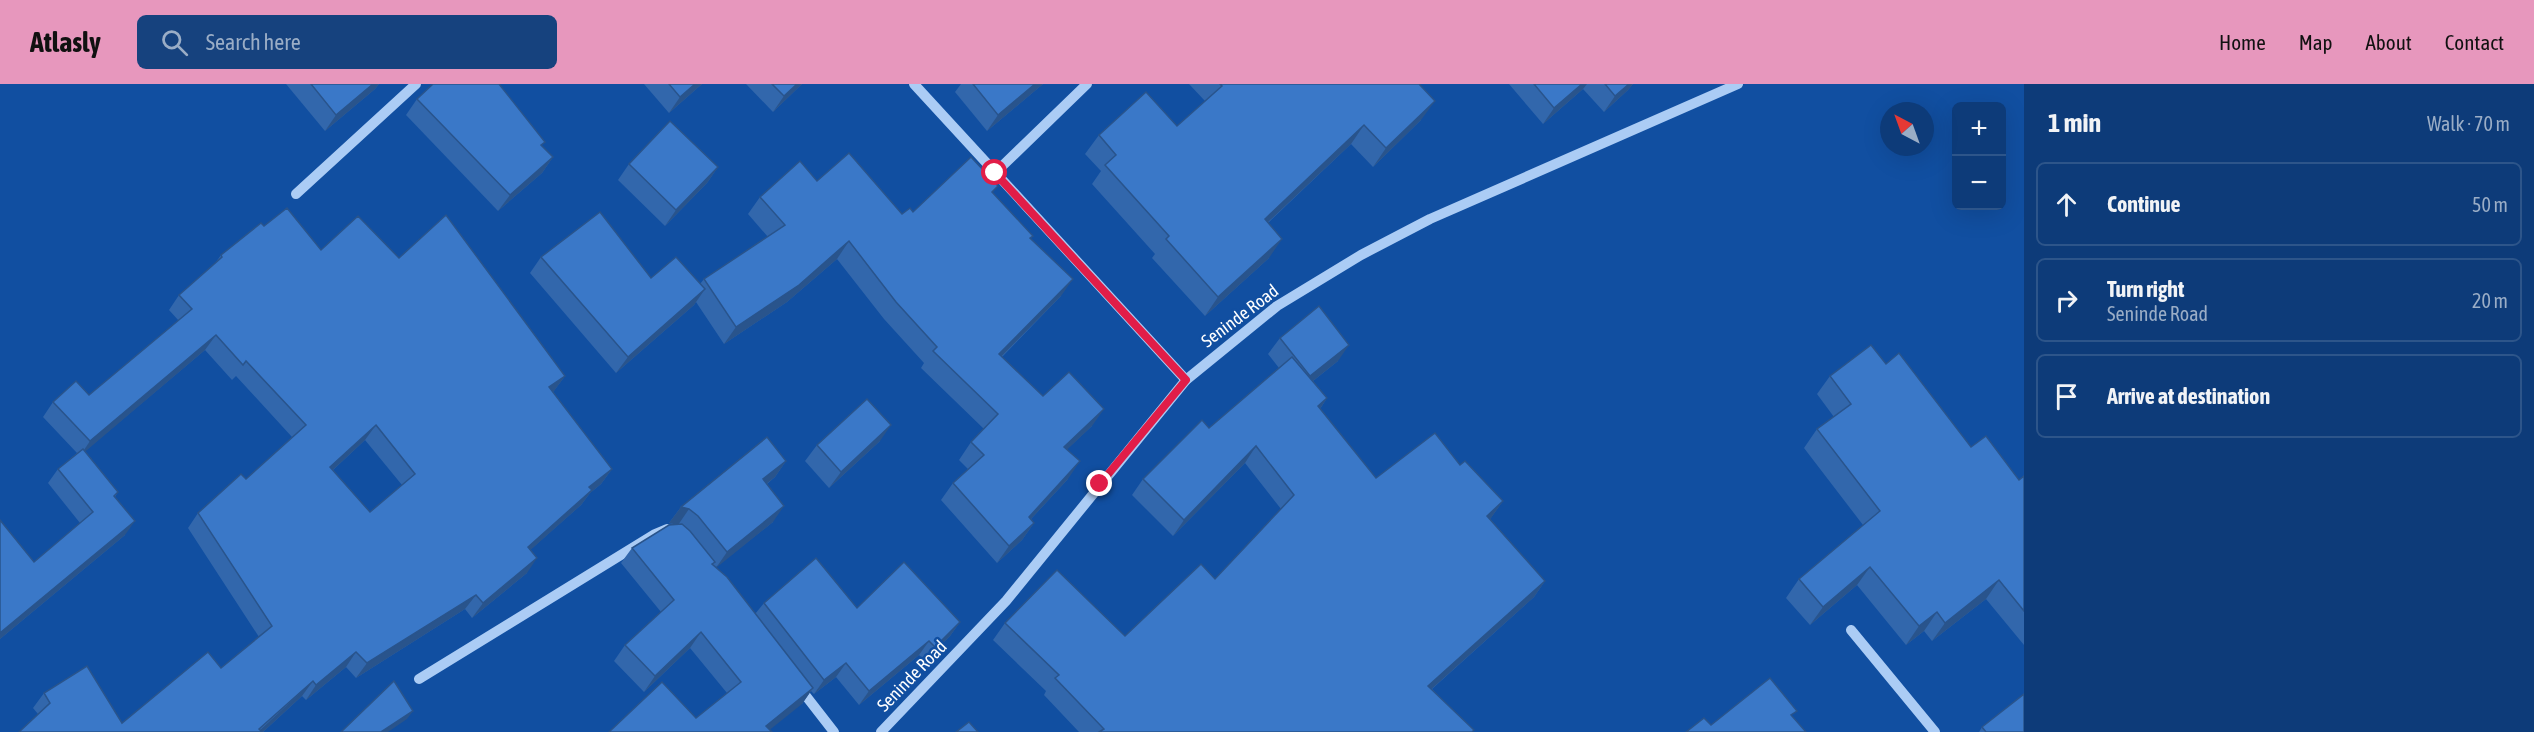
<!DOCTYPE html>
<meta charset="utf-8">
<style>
:root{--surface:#0d3b79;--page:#16427e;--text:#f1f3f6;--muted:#9aadc6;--line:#2d558a;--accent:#e797bd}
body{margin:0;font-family:"Asap Condensed",sans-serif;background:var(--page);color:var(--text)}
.controls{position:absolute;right:18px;top:18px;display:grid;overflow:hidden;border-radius:9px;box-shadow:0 6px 24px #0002}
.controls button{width:54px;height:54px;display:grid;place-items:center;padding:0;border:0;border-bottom:2px solid var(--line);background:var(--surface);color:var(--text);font:30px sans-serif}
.compass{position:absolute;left:1880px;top:18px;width:54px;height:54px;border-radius:50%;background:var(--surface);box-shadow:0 6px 24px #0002;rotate:319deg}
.stop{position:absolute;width:18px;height:18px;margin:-14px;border:4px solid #e11d48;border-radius:50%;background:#fff}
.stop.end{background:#e11d48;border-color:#fff;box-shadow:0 2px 6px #0008}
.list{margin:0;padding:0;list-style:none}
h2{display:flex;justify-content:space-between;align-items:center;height:78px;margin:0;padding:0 24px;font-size:26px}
h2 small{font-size:20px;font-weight:400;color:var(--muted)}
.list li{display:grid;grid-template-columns:39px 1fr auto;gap:18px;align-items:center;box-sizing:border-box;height:84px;margin:0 12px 12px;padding:0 12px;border:2px solid var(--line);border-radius:9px}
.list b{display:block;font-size:22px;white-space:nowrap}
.list p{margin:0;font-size:20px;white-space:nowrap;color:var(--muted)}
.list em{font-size:20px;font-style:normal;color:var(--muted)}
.icon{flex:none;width:33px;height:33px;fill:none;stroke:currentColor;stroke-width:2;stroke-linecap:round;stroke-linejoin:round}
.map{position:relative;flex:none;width:2024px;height:648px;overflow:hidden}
header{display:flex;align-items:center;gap:36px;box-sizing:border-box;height:84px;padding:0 30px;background:var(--accent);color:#111}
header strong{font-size:28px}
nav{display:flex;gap:33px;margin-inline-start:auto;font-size:21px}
.search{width:420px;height:54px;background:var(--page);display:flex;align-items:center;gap:15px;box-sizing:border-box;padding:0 21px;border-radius:9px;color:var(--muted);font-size:22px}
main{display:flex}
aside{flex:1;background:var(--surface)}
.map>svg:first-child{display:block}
</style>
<header>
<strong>Atlasly</strong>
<div class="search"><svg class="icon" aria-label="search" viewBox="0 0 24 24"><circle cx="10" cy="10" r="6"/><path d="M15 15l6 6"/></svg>Search here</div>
<nav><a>Home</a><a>Map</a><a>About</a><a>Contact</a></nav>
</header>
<main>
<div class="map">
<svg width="2024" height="648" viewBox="0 0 2024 648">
<rect width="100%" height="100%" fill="#114fa1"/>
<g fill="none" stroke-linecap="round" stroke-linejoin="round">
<!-- minor -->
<g stroke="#abccf5" stroke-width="10">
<path d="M914 0 1186 296"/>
<path d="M995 89 1087 0"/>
<path d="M296 110 416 0"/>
<path d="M1851 546 1935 648"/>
<path d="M419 595 655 450 667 445"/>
<path d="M799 603 834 648"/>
<path d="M881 648 1006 517 1186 296 1277 222 1361 171 1430 135 1738 0"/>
</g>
</g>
<!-- wall -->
<g fill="#3267ac" fill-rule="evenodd">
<path d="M286 0H379L375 5 325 47Z"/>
<path d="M644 0H702L669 29Z"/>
<path d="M746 0H802L773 28Z"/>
<path d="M961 0H1043L987 47 955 8Z"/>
<path d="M1189 0H1419L1421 36 1373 83 1351 60 1268 139 1269 174 1205 232 1152 174 1155 170 1092 100 1101 87 1085 70 1099 51 1177 42 1205 17Z"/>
<path d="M1509 0H1633L1628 6 1604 28 1583 5 1543 40Z"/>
<path d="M417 15 542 62 553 73 542 89 498 127 406 31Z"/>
<path d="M629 80 718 83 707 99 665 142 618 96Z"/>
<path d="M817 97 902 130 993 110 1031 155 1061 212 1002 273 1043 312 1092 342 1067 365 1068 395 1031 435 1034 439 1022 456 997 479 941 416 953 399 968 385 959 376 971 358 984 345 921 284 924 279 884 235 837 175 787 218 724 260 696 218 694 221 616 289 530 189 541 173 651 194 700 200 704 195 768 153 748 130 760 113Z"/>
<path d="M264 142 321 166 399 174 565 292 553 308 612 385 601 400 590 409 581 421 530 466 527 489 472 534 465 525 356 594 346 583 306 616 302 612 263 648H19L38 630 33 624 44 609 122 639 221 584 259 553 188 444 198 429 246 395 292 353 236 292 232 296 205 266 85 367 118 408 115 413 125 451 0 555V436L34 478 80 439 48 399 58 385 77 369 43 333 53 318 89 311 179 237 169 226 179 211 216 178 221 171ZM365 356 402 401 370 428 333 386Z"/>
<path d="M1280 254 1338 277 1313 297 1327 314 1320 325 1376 394 1460 381 1503 417 1490 435 1545 497 1534 513 1432 605 1473 648H1079L1044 611 1046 607 993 556 1005 539 1125 552 1215 495 1281 425 1245 379 1173 452 1132 411 1143 395 1209 344 1279 284 1268 270Z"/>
<path d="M1886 280 1971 363 2019 396 2024 392V561L1986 515 1932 557 1924 547 1906 561 1857 501 1810 541 1786 514 1799 495 1863 441 1804 364 1817 345 1834 333 1817 310 1830 292Z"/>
<path d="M880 357 829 404 805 377 817 361Z"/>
<path d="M786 377 775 393 767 400 773 438 716 483 755 530 764 519 857 524 960 538 950 552 925 577 919 571 859 621 836 593 814 610 811 607 802 620 696 634 727 609 690 564 644 608 614 577 625 561 661 528 621 479 632 464 675 441 669 439 681 423Z"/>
<path d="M1982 643 2024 648H1979Z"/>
</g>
<!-- shaded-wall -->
<g fill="#29548c">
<path d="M373 0H379L375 5 325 47 336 31Z"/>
<path d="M695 0H702L669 29 680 13Z"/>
<path d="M797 0H802L773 28 784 12Z"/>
<path d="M1035 0H1043L987 47 998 31Z"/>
<path d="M1582 0H1587L1583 5 1543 40 1554 24Z"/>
<path d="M1629 0H1633L1628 6 1604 28 1615 12Z"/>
<path d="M1435 17 1421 36 1373 83 1386 64Z"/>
<path d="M1364 41 1351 60 1251 154 1265 135Z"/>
<path d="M553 73 542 89 498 127 510 111Z"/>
<path d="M718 83 707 99 665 142 676 126Z"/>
<path d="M1282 155 1269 174 1205 232 1218 213Z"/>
<path d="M849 157 837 175 787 218 724 260 736 243Z"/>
<path d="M1073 195 1061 212 987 287 999 270Z"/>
<path d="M705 205 694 221 616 289 628 273Z"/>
<path d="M216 251 205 266 80 372 90 357Z"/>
<path d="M1349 261 1338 277 1299 308 1310 292Z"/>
<path d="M565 292 554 307 539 318 549 303Z"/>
<path d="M1327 314 1316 331 1318 322Z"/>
<path d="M1104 325 1092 342 1052 380 1064 363Z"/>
<path d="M376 341 365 356 320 398 330 383Z"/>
<path d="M891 341 880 357 829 404 841 388Z"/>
<path d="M1256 362 1245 379 1173 452 1184 436Z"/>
<path d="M786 377 775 393 752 411 763 395Z"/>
<path d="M1080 377 1068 395 1017 450 1029 433Z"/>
<path d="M612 385 601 400 590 409 581 421 517 478 528 463 589 403Z"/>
<path d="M1503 417 1491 434 1476 448 1487 432Z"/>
<path d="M784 422 773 438 716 484 727 468Z"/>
<path d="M681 423 689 425 678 441 669 439Z"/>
<path d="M135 437 125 451 0 555V549Z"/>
<path d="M1034 439 1022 456 997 479 1009 462Z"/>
<path d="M537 474 527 489 472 534 483 519Z"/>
<path d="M1870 483 1857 501 1810 541 1823 523Z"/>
<path d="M1999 496 1986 515 1932 557 1945 539Z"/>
<path d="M1545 497 1534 513 1417 618 1428 602Z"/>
<path d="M476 511 465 525 356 594 367 579Z"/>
<path d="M1937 528 1924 547 1906 561 1919 542Z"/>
<path d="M960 538 950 552 925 577 935 563Z"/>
<path d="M701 548 690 564 644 608 655 592Z"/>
<path d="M929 557 919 571 859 621 869 607Z"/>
<path d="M356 568 346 583 306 616 316 601Z"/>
<path d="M846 579 836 593 814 610 824 596Z"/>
<path d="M313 597 302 612 263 648H258Z"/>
<path d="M813 604 802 620 767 648 766 642Z"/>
<path d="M413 627 407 635 388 648H381Z"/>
</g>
<!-- building -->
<g fill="#3a78c8" stroke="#29548c" stroke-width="1.5" fill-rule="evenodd">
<path d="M311 0H373L336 31Z"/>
<path d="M433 0H499L545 58 541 61 553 73 510 111 417 15Z"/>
<path d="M669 0H695L680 13Z"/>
<path d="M772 0H797L784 12Z"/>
<path d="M973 0H1035L998 31Z"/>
<path d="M1220 0H1419L1435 17 1386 64 1364 41 1265 135 1282 155 1218 213 1166 155 1169 152 1105 81 1116 71 1099 51 1146 8 1177 42 1222 2Z"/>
<path d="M1534 0H1582L1554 24Z"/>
<path d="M1605 0H1629L1615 12Z"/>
<path d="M670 37 718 83 676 126 629 80Z"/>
<path d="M849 69 902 130 910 124 913 128 971 73 998 102 992 108 1033 152 1030 154 1073 195 999 270 1043 312 1069 288 1104 325 1064 363 1080 377 1029 433 1034 439 1009 462 953 399 984 371 971 358 998 330 933 267 937 263 896 218 849 157 799 201 736 243 704 195 785 141 760 113 800 77 817 97Z"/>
<path d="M287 124 321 166 358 132 399 174 446 131 565 292 549 303 612 385 589 403 592 406 528 463 537 474 483 519 476 511 367 579 356 568 316 601 313 597 259 645 261 647 260 648H19L50 619 44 609 87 582 122 639 208 568 221 584 272 542 198 429 241 390 246 395 306 341 246 277 243 281 216 251 90 357 53 318 76 297 89 311 192 225 179 211 222 173 221 171 261 139 264 142ZM376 341 415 390 370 428 330 383Z"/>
<path d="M600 128 651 194 676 173 705 205 628 273 541 173Z"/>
<path d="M1319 222 1349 261 1310 292 1280 254Z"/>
<path d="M1871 261 1886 280 1899 269 1971 363 1986 352 2019 396 2024 392V527L1999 496 1945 539 1937 528 1919 542 1870 483 1823 523 1799 495 1880 427 1817 345 1851 320 1830 292Z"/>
<path d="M1292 273 1327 314 1318 322 1376 394 1435 349 1460 381 1465 377 1503 417 1487 432 1545 497 1428 602 1474 646 1472 648H1099L1104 645 1055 594 1059 591 1005 539 1057 486 1125 552 1201 480 1215 495 1294 411 1256 362 1184 436 1143 395 1202 336 1209 344Z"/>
<path d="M867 315 891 341 841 388 817 361Z"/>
<path d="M767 353 786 377 763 395 784 422 727 468 698 432 689 425 681 423Z"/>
<path d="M83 365 118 408 114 412 135 437 0 549V436L34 478 93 428 58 385Z"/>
<path d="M682 440 690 447 715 478 712 480 727 493 813 604 766 642 772 648H609L662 598 696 634 741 598 701 548 655 592 625 561 674 516 632 464 669 441Z"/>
<path d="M816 474 857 524 904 478 960 538 935 563 929 557 869 607 846 579 824 596 764 519Z"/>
<path d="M1770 594 1797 627 1791 631 1806 648H1686L1704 634 1711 641Z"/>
<path d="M394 597 413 627 381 648H341Z"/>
<path d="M2024 610V648H1986L1982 643Z"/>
<path d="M969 638 978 648H956Z"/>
</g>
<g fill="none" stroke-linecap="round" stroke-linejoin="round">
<!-- route -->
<path stroke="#e11d48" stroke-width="8" d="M995 89 1186 296 1100 400"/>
</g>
<g text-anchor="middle" stroke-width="5" stroke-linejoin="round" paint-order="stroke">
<!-- street labels -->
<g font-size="18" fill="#fff" stroke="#114fa1">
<text transform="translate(1240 232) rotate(-37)" y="6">Seninde Road</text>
<text transform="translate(912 592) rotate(-46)" y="6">Seninde Road</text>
</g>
</g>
</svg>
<div class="controls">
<button>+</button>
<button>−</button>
</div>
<svg class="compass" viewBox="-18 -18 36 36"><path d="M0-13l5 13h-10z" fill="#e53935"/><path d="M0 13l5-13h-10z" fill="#9aadc6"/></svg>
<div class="stop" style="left:995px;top:89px"></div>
<div class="stop end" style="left:1100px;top:400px"></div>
</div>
<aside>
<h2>1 min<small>Walk · 70 m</small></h2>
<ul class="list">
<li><svg class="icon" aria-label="ahead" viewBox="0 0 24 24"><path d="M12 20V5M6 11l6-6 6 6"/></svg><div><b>Continue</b></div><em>50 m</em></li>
<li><svg class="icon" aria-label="right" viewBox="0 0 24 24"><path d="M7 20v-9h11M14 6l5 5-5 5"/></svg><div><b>Turn right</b><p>Seninde Road</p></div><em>20 m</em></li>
<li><svg class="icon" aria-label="arrive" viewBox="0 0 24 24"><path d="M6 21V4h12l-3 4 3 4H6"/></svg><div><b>Arrive at destination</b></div></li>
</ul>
</aside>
</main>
